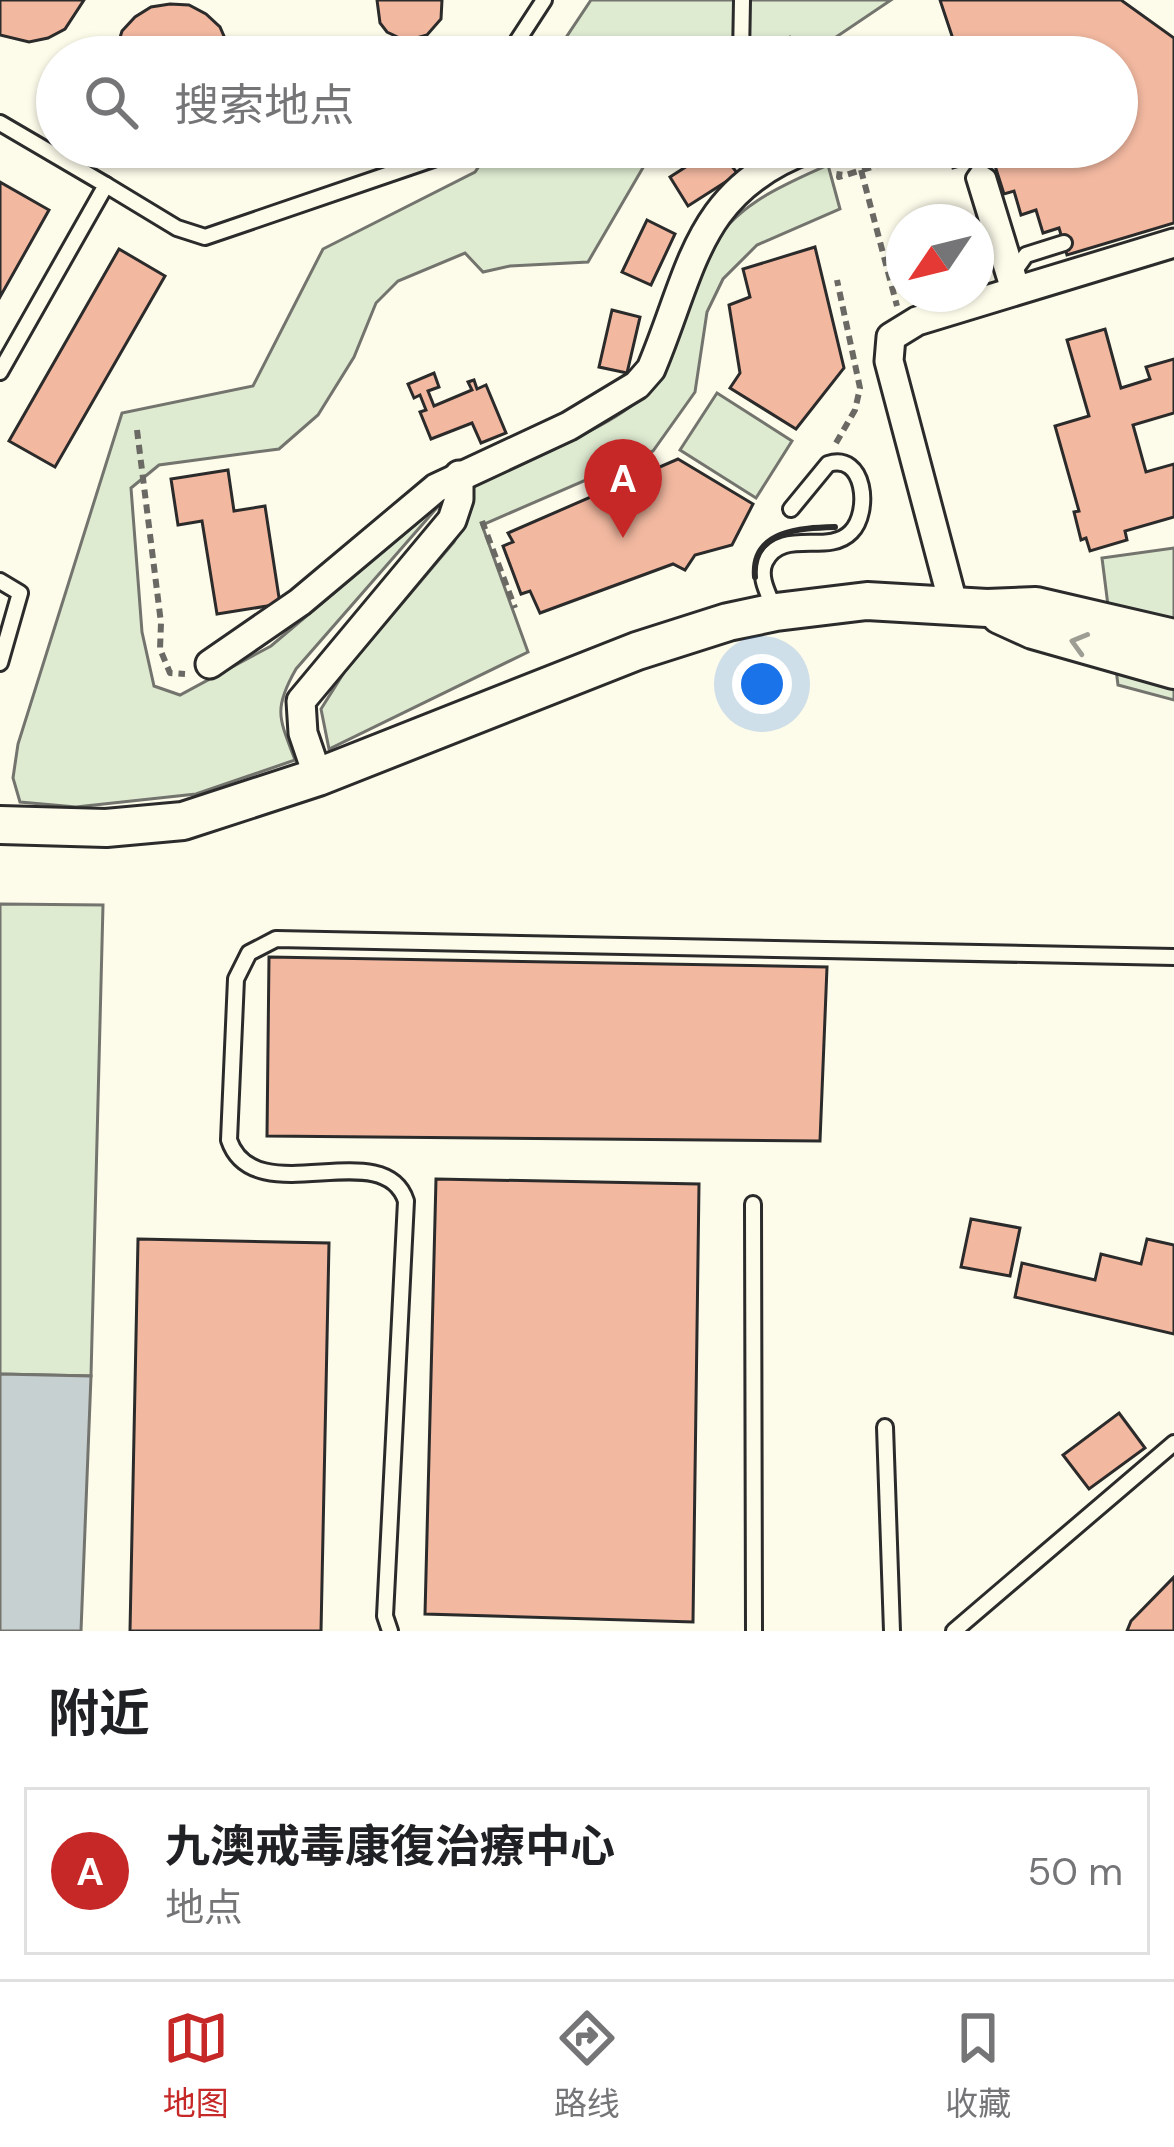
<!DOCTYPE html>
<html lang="zh">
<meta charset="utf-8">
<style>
:root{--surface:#fff;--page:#f6f6f6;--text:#202124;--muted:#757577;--line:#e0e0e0;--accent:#c62828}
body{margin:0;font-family:"DM Sans","Noto Sans SC",sans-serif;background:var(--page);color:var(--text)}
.compass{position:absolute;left:886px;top:204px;width:108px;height:108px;border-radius:50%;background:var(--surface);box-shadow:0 3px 9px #0004;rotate:235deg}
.you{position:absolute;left:762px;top:684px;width:42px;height:42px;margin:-30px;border:9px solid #fff;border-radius:50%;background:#1a73e8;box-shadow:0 0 0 18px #1a73e833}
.badge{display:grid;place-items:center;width:78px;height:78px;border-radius:50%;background:var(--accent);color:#fff;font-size:39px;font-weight:700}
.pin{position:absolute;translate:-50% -99px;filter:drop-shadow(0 3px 6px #0008)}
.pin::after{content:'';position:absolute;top:63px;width:42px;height:36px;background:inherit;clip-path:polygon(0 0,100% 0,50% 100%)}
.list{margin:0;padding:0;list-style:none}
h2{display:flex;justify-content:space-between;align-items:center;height:156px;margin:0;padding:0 48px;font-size:51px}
h2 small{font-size:39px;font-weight:400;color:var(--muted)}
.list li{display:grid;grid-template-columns:78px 1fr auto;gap:36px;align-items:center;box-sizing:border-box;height:168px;margin:0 24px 24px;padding:0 24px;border:3px solid var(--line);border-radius:0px}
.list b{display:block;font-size:45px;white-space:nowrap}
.list p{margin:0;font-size:39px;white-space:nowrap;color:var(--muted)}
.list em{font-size:39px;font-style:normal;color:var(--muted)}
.icon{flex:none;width:66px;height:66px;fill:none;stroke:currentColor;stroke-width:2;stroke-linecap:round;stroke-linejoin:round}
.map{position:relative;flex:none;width:1174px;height:1631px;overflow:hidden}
.search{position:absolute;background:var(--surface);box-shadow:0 3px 9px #0004;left:36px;right:36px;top:36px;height:132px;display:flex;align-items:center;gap:30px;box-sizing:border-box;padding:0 42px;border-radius:66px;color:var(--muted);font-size:45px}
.sheet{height:348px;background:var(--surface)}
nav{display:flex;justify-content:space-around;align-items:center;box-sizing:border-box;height:168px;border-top:3px solid var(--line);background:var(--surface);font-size:33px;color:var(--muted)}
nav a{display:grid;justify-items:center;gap:6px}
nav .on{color:var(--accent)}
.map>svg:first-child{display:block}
</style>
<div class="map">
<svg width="1174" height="1631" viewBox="0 0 1174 1631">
<rect width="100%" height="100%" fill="#fdfbea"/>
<!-- green -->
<g fill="#deebd1" stroke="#74746e" stroke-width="3">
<path d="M591 0H891L811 54 790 37 753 57H553Z"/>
<path d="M492 147H655L588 262 510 266 483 272 465 253 398 281 376 303 354 357 318 415 279 449 159 465 131 488 142 632 154 686 180 695 271 646 442 502 296 669C273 709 279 718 295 760L196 794 76 807 20 802 13 778 18 744 122 413 253 386 323 249 475 172Z"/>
<path d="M828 165 840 209 757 245 723 279 707 312 695 392 653 451 482 525 528 652 329 749 321 709 345 671 454 542 469 514 472 484C514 465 608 429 638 400 681 358 682 300 710 250 735 204 784 185 828 165Z"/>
<path d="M717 393 792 441 756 498 680 450Z"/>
<path d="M1174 548V700L1118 685 1102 558Z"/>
<path d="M0 904 103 905 91 1376 0 1374Z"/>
</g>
<!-- water -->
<path fill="#c7d0d0" stroke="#74746e" stroke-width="3" d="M0 1374 91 1376 81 1631H0Z"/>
<!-- building -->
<g fill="#f2b8a0" stroke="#2b2b2b" stroke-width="3">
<path d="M0 0H84L65 29 48 38 29 42 0 35Z"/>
<path d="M377 0H442L441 19 427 35 406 41 387 32 380 23Z"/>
<path d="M940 0H1121L1174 38V223L1067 255 1059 228 1043 233 1036 210 1021 215 1014 191 1004 194 989 147H1117V57H959Z"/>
<path d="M170 4 189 5 206 14 220 27 233 57H114L122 31 135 17 151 7Z"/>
<path d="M717 147 738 174 688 206 670 177Z"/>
<path d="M948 147H989L992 157 953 168Z"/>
<path d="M0 182 49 210 0 297Z"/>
<path d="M647 220 675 234 651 285 622 272Z"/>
<path d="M815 247 844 368 796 429 730 388 740 373 729 305 750 297 743 269Z"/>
<path d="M119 249 165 276 55 467 9 441Z"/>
<path d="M612 310 640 317 627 373 599 367Z"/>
<path d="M1105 329 1121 388 1150 379 1146 367 1174 359V413L1133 425 1146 472 1174 464V517L1125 531 1127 540 1090 551 1086 538 1081 540 1074 512 1079 511 1055 426 1089 416 1067 340Z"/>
<path d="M434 373 439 387 428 391 434 406 472 390 468 382 474 380 477 389 486 385 506 433 481 443 472 423 431 439 420 412 426 410 420 395 414 398 408 384Z"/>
<path d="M678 459 753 504 732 545 695 555 685 570 673 564 540 613 530 591 521 594 503 546 513 542 508 533Z"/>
<path d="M228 470 234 511 265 506 280 604 217 614 202 521 178 525 171 479Z"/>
<path d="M269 957 827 967 820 1141 267 1136Z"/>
<path d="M436 1179 699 1184 693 1622 425 1614Z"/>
<path d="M971 1219 1020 1228 1010 1276 961 1267Z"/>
<path d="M138 1239 329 1243 321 1631H130Z"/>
<path d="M1147 1239 1174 1245V1334L1015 1297 1022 1263 1095 1280 1101 1254 1141 1264Z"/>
<path d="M1119 1413 1145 1448 1089 1489 1063 1455Z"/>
<path d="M1174 1577V1631H1127L1131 1621Z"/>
</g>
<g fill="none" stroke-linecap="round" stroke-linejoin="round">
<defs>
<g id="lane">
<path d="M507 57 544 0"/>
<path d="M741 57 742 0"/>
<path d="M0 123 106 185 0 372"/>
<path d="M106 185 177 228 205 237 442 156 448 147"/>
<path d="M1016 269 1026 255 1064 243"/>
<path d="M1009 292 974 178 979 171 988 177 1022 288"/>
<path d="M0 581 20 593 0 663"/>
<path d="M774 608C769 595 758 577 765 562 782 527 828 556 851 532 871 512 865 452 828 464L791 509"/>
<path d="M753 1204 754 1631"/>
<path d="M885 1427 892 1631"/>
<path d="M390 1631 385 1616 406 1201C384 1133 254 1214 229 1140L236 979 249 953 276 939 1174 957"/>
<path d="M954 1631 1174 1443"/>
</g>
<g id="street">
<path d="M953 603 889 361 891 337 917 321 1174 243"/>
<path d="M210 664 300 602 436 488 569 426 637 385 651 369C693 270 696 188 813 147"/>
<path d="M318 777 303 733 301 701 452 520 459 499V475"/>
</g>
<g id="secondary">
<path d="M1000 615 1033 630 1174 670"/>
<path d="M0 825 106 828 183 821 318 777 637 651 728 622 776 612 867 601 987 608 1036 606 1174 638"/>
</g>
</defs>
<!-- lane casing -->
<use href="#lane" stroke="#2b2b2b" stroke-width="20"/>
<!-- street casing -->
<use href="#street" stroke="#2b2b2b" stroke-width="33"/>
<!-- secondary casing -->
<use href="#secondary" stroke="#2b2b2b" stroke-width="42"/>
<!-- path -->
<g stroke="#6a6964" stroke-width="6" stroke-dasharray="9 6" stroke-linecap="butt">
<path d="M866 149 878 151 888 162 839 177 841 162Z"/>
<path d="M861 170 897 306"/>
<path d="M137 430 161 623 160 649 170 673 185 674"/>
<path d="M836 443 855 410 860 388 837 280"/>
<path d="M482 521 515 608"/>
</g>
<!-- lane -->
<use href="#lane" stroke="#fdfbea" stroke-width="14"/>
<!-- street -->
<use href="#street" stroke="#fdfbea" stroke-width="27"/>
<!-- secondary -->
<use href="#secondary" stroke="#fdfbea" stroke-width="36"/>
<!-- wall -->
<path stroke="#2b2b2b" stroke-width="6" d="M755 577C751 530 801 528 835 527"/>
</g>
<!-- one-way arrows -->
<defs><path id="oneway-chevron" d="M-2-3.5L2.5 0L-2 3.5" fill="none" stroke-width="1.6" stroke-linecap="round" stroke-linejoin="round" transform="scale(3)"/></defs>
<use stroke="#9e9d94" href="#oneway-chevron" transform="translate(1079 643) rotate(-164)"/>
</svg>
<svg class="compass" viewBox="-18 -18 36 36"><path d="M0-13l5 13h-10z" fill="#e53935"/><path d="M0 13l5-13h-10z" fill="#757577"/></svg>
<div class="you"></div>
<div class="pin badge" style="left:623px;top:538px">A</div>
<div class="search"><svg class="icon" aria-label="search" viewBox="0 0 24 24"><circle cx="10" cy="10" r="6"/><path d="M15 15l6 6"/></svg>搜索地点</div>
</div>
<section class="sheet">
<h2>附近<small></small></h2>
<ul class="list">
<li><span class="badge">A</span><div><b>九澳戒毒康復治療中心</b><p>地点</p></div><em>50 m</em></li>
</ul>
</section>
<nav>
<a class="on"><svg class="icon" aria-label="map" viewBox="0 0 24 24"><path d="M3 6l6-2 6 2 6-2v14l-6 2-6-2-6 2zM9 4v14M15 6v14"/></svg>地图</a>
<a><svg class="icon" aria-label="directions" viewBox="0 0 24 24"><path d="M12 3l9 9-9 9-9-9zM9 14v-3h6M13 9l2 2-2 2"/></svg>路线</a>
<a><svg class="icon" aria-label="saved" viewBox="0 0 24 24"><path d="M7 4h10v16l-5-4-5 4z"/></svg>收藏</a>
</nav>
